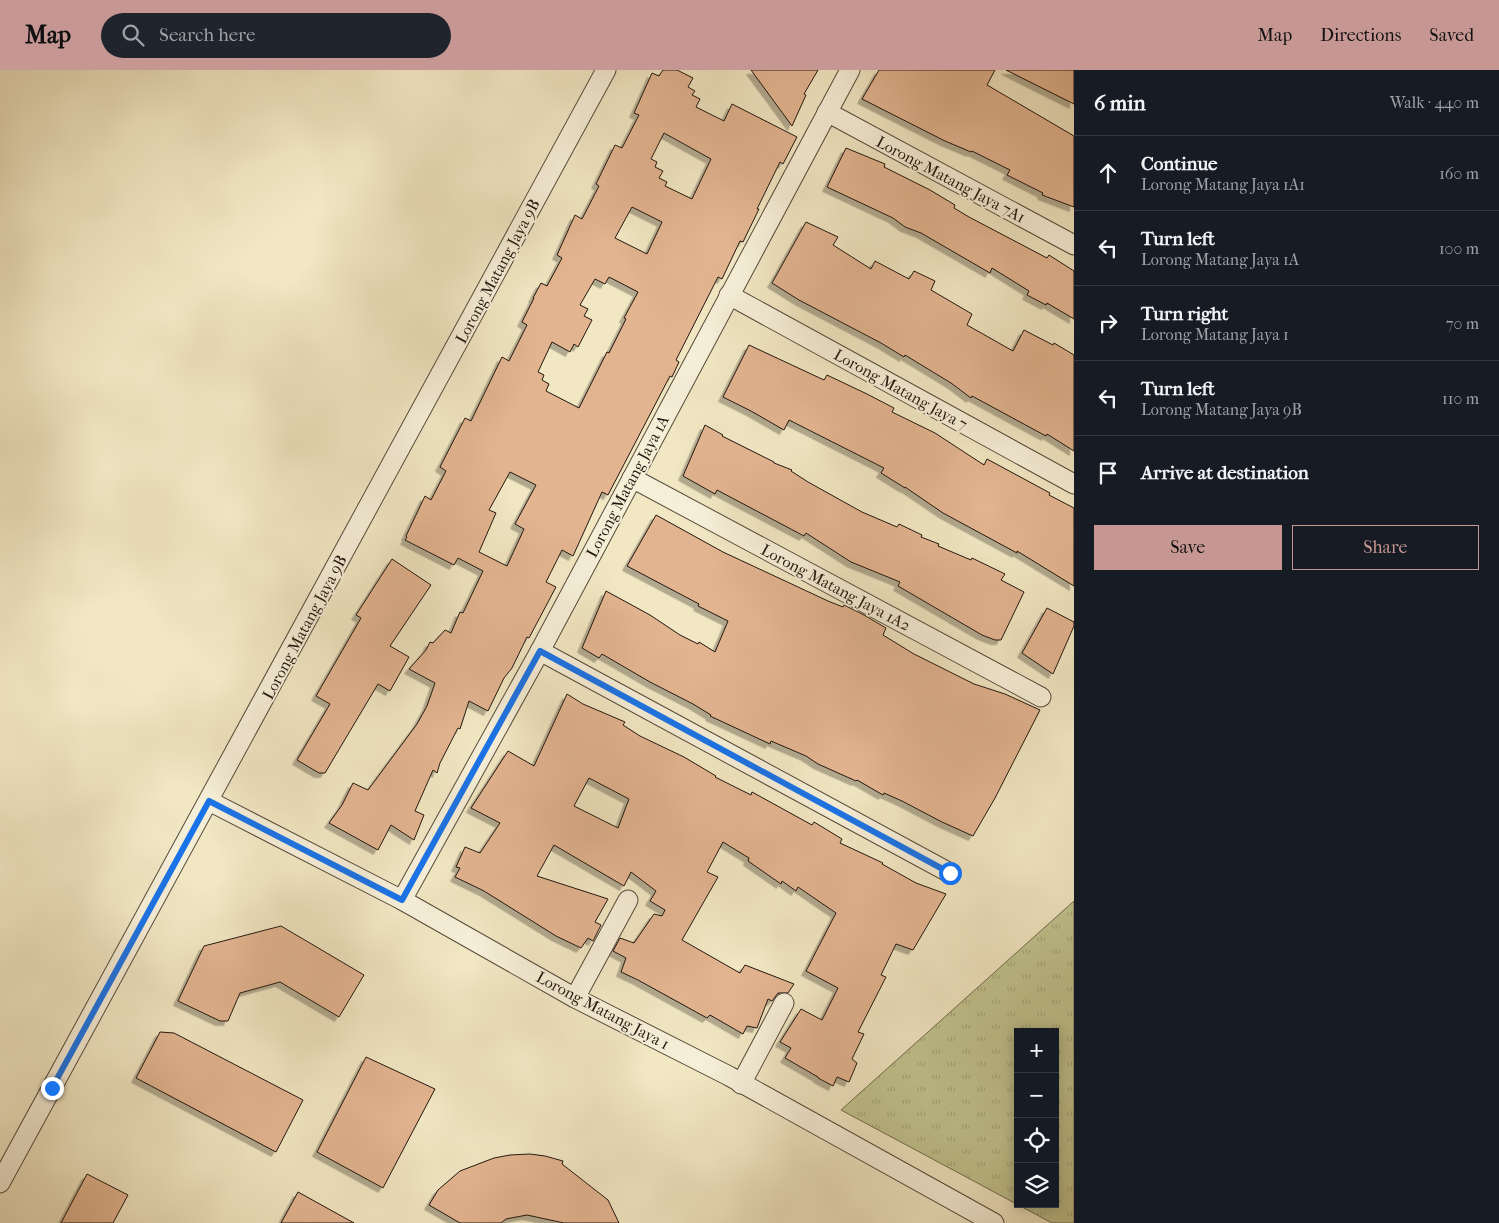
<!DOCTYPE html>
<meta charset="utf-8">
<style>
:root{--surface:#171b24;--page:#20242c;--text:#f1f3f6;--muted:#9ea1a6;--line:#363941;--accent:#c59692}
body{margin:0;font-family:"IM FELL French Canon",serif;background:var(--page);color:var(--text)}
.controls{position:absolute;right:15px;bottom:15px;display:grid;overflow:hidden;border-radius:0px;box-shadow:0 2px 12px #0003}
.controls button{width:45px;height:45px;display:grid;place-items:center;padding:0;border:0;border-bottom:1px solid var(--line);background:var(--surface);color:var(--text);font:25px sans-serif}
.stop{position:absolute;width:15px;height:15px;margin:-11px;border:4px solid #1a73e8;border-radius:50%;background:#fff}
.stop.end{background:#1a73e8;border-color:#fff;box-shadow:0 1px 5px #0008}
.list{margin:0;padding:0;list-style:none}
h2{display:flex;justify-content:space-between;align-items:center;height:65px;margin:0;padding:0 20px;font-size:21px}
h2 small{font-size:16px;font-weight:400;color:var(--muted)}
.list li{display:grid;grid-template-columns:32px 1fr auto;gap:15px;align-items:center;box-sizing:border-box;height:75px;padding:0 20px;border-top:1px solid var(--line)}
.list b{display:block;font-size:19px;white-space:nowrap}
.list p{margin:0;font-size:16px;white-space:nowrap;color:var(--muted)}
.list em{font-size:16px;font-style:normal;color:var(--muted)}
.actions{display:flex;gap:10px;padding:15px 20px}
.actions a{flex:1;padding:11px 0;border:1px solid var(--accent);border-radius:0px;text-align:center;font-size:18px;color:var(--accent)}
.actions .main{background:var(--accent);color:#111}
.icon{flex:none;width:28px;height:28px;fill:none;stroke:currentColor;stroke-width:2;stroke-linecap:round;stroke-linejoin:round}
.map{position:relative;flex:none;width:1074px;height:1153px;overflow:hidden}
header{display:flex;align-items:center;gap:30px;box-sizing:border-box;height:70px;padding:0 25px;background:var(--accent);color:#111}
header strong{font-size:24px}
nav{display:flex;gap:28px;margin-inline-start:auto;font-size:18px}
.search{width:350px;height:45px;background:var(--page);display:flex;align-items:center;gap:12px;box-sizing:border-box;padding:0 18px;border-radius:28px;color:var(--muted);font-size:19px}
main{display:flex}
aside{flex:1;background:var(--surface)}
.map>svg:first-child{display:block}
</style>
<header>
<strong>Map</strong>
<div class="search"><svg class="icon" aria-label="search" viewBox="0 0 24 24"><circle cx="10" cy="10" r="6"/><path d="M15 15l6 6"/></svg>Search here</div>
<nav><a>Map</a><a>Directions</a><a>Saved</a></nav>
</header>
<main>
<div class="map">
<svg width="1074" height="1153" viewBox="0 0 1074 1153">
<defs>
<pattern id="grass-tufts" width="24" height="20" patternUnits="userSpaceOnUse" patternTransform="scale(1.25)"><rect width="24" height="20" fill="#c1c38f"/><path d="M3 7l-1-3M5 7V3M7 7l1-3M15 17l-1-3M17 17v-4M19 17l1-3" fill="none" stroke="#a6a77a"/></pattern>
<filter id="shadow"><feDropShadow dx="-4.5" dy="4.5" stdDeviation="0" flood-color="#0004"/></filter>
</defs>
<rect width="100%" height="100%" fill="#f1e7c3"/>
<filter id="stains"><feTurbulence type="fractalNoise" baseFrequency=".004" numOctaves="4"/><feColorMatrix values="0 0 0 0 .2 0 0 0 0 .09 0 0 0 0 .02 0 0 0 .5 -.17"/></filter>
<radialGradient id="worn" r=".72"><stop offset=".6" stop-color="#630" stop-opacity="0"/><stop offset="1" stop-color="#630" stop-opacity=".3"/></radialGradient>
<!-- grass -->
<path fill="url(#grass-tufts)" stroke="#726c4e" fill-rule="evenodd" d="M1074 831V1153H1052L841 1040ZM1018 962H1055V1134H1018Z"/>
<!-- building -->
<g fill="#e2b490" stroke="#22160e" fill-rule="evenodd" filter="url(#shadow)">
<path d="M663 0H677L693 8 688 17 695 21 692 25 700 29 696 37 724 51 732 34 797 67 783 94 780 92 757 139H759L743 172 740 171 722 209 718 207 676 290 679 292 672 307 670 306 608 425 602 422 573 486 562 480 546 512 556 517 529 568 527 567 512 598 504 608 488 641 469 631 460 659 458 658 440 693 437 703 433 700 415 741 424 745 414 770 391 755 378 780 329 753 342 735 353 713 368 720 417 654 427 636 435 613 409 599 426 580 430 572 433 573 445 560 451 563 460 542 463 543 483 501 458 488 454 495 405 470 407 467 406 466 425 426 431 430 446 401 440 397 465 348 471 351 502 287 509 291 527 255 522 252 534 228H533L541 213 547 216 562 188 557 185 575 145 582 149 599 116 596 114 615 75 622 78 639 45 634 43 652 3 659 6ZM664 63 711 89 692 129 665 116 667 112 659 108 663 101 655 97 657 92 651 89ZM632 137 662 152 647 184 615 168ZM609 207 638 222 624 248 626 249 609 283 607 282 579 338 546 321 549 314 542 310 544 305 538 302 552 272 570 282 574 274 578 277 592 250 584 246 588 239 580 235 595 209 605 214ZM510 402 536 415 515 454 524 459 507 496 479 482 496 443 489 440Z"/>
<path d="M751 0H818L804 24 806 25 792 56Z"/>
<path d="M879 0H995L987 15 1074 66V137L1042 125 1043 123 1007 105 1010 100 972 81 971 82 945 71 862 29Z"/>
<path d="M1006 0H1074V34Z"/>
<path d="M846 78 885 94 884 97 930 120 955 135 954 138 969 147 1047 188 1049 185 1074 201V249L1047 233 1046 235 1027 225 1029 221 992 198 990 203 921 163 905 157 893 148 827 117Z"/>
<path d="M806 152 838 167 833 175 871 199 875 191 909 209 914 201 935 211 931 220 972 244 967 255 1013 281 1024 260 1053 275 1054 273 1074 285V381L1047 364 1046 366 972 326 971 328 951 313 905 285 904 287 881 273 799 230 772 213Z"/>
<path d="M749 275 824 310 827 305 867 324 894 338 892 342 935 363 984 395 987 389 1050 423 1049 425 1074 438V516L1017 481V483L943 443 905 417V418L881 403 884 398 789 350 784 360 751 341 723 327Z"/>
<path d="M705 355 723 365 722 366 774 392V393L792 400 791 401 808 412 862 442 897 457 899 454 922 465 921 467 939 474 938 476 971 490 972 488 1005 504 1001 510 1024 522 1001 570H995L982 565 898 516 900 512 851 492 806 463 804 466 717 420 715 424 683 406Z"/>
<path d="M656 445 723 482 828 531 843 537 844 535 864 545 886 558 883 565 914 584 974 614 1005 624 1040 640 995 728 973 766 942 752 902 731 884 723 883 725 857 710 856 711 818 694 806 686 771 671 770 674 710 646 711 645 693 634 650 612 602 584 599 588 582 578 606 521 650 545 680 565 698 574 699 572 715 582 728 551 698 536 699 534 627 496Z"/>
<path d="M392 489 431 515 390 576 409 587 390 621 378 614 325 703H319L297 690 330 634 316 626 361 548 356 545Z"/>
<path d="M1047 538 1074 552V556L1053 604 1022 583Z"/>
<path d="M567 624 583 634 625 652 623 655 640 666 684 687 716 706 715 707 751 725 752 722 812 755 814 752 842 769 840 773 883 793 882 794 916 813 946 824 913 880 896 874 881 905 886 907 858 962 864 964 852 989 857 993 849 1012 837 1007 833 1016 818 1008V1007L785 988 791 978 780 972 801 939 822 950 838 918 806 901 836 843 798 817 796 821 782 811 781 814 748 791 749 788 723 772 707 802 718 807 682 870 740 903 745 895 794 914 788 923H778L772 931 768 929 757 958 747 956 743 964 710 945 707 948 638 910 621 902 626 888 613 881 620 868 634 873 654 844 662 846 665 840 650 831 656 821 631 802 624 816 554 775 537 806 608 829 595 852 601 855 593 871 588 868 581 878 556 866 484 821 455 807 460 798 456 797 465 777 480 783 500 753 471 738 508 681 534 696ZM589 708 629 729 618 758 574 736Z"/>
<path d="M281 856 364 905 339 947 280 912 240 923 228 951H220L178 931 204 876Z"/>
<path d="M160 962 174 963 303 1030 276 1082 136 1008Z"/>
<path d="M366 987 435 1019 383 1118 317 1082Z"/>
<path d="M530 1084 545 1086 563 1091 562 1094 608 1130 619 1153H564L527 1145 506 1149 501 1153H460L429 1135 438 1120 460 1101 494 1088 510 1085Z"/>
<path d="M87 1104 128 1125 113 1153H61Z"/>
<path d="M298 1122 354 1153H281Z"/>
</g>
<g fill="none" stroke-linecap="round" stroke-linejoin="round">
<defs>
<g id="street">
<path d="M827 42 1074 175"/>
<path d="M729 225 1074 414"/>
<path d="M632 408 1041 627"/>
<path d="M540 581 950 803"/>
<path d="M209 731 402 830 575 928 729 1006 994 1153"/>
<path d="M402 830 540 581 850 0"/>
<path d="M575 928 628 830"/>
<path d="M741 1014 784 933"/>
<path d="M0 1113 606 0"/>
</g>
</defs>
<!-- street casing -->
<use href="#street" stroke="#564a3b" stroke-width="21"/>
<!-- street -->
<use href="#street" stroke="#f6efd8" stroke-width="19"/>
</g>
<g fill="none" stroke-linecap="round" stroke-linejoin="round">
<!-- route -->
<path stroke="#1a73e8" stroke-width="6" d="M52 1018 209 731 402 830 540 581 950 803"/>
</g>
<g text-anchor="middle" stroke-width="4" stroke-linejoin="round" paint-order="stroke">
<!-- street labels -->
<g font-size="16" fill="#22160e" stroke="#f6efd8">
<text transform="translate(951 109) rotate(28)" y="6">Lorong Matang Jaya 7A1</text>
<text transform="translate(497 201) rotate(-62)" y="6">Lorong Matang Jaya 9B</text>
<text transform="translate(901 319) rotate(29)" y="6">Lorong Matang Jaya 7</text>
<text transform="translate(627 416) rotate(-62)" y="6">Lorong Matang Jaya 1A</text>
<text transform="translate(836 517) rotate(28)" y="6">Lorong Matang Jaya 1A2</text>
<text transform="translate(304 557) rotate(-62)" y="6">Lorong Matang Jaya 9B</text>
<text transform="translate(603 940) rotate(28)" y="6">Lorong Matang Jaya 1</text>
</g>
</g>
<rect width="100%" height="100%" filter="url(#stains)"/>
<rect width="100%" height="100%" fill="url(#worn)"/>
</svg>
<div class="controls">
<button>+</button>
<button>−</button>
<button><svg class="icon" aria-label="locate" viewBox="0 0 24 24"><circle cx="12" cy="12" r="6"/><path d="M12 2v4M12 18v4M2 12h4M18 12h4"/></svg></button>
<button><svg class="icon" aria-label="layers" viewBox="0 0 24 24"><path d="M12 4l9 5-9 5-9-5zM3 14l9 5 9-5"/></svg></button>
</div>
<div class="stop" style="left:950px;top:803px"></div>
<div class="stop end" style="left:52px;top:1018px"></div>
</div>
<aside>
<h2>6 min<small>Walk · 440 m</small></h2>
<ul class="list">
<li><svg class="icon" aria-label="ahead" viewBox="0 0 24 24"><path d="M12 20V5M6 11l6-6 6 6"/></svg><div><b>Continue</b><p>Lorong Matang Jaya 1A1</p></div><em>160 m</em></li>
<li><svg class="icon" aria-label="left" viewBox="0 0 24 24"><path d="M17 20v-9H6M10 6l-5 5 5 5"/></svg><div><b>Turn left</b><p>Lorong Matang Jaya 1A</p></div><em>100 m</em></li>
<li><svg class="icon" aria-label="right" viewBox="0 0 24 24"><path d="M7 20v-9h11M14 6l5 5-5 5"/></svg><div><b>Turn right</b><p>Lorong Matang Jaya 1</p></div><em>70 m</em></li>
<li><svg class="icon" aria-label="left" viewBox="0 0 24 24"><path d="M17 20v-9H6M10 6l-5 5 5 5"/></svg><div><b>Turn left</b><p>Lorong Matang Jaya 9B</p></div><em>110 m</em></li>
<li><svg class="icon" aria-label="arrive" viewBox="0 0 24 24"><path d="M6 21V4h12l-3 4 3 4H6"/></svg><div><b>Arrive at destination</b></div></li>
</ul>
<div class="actions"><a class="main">Save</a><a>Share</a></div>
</aside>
</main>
